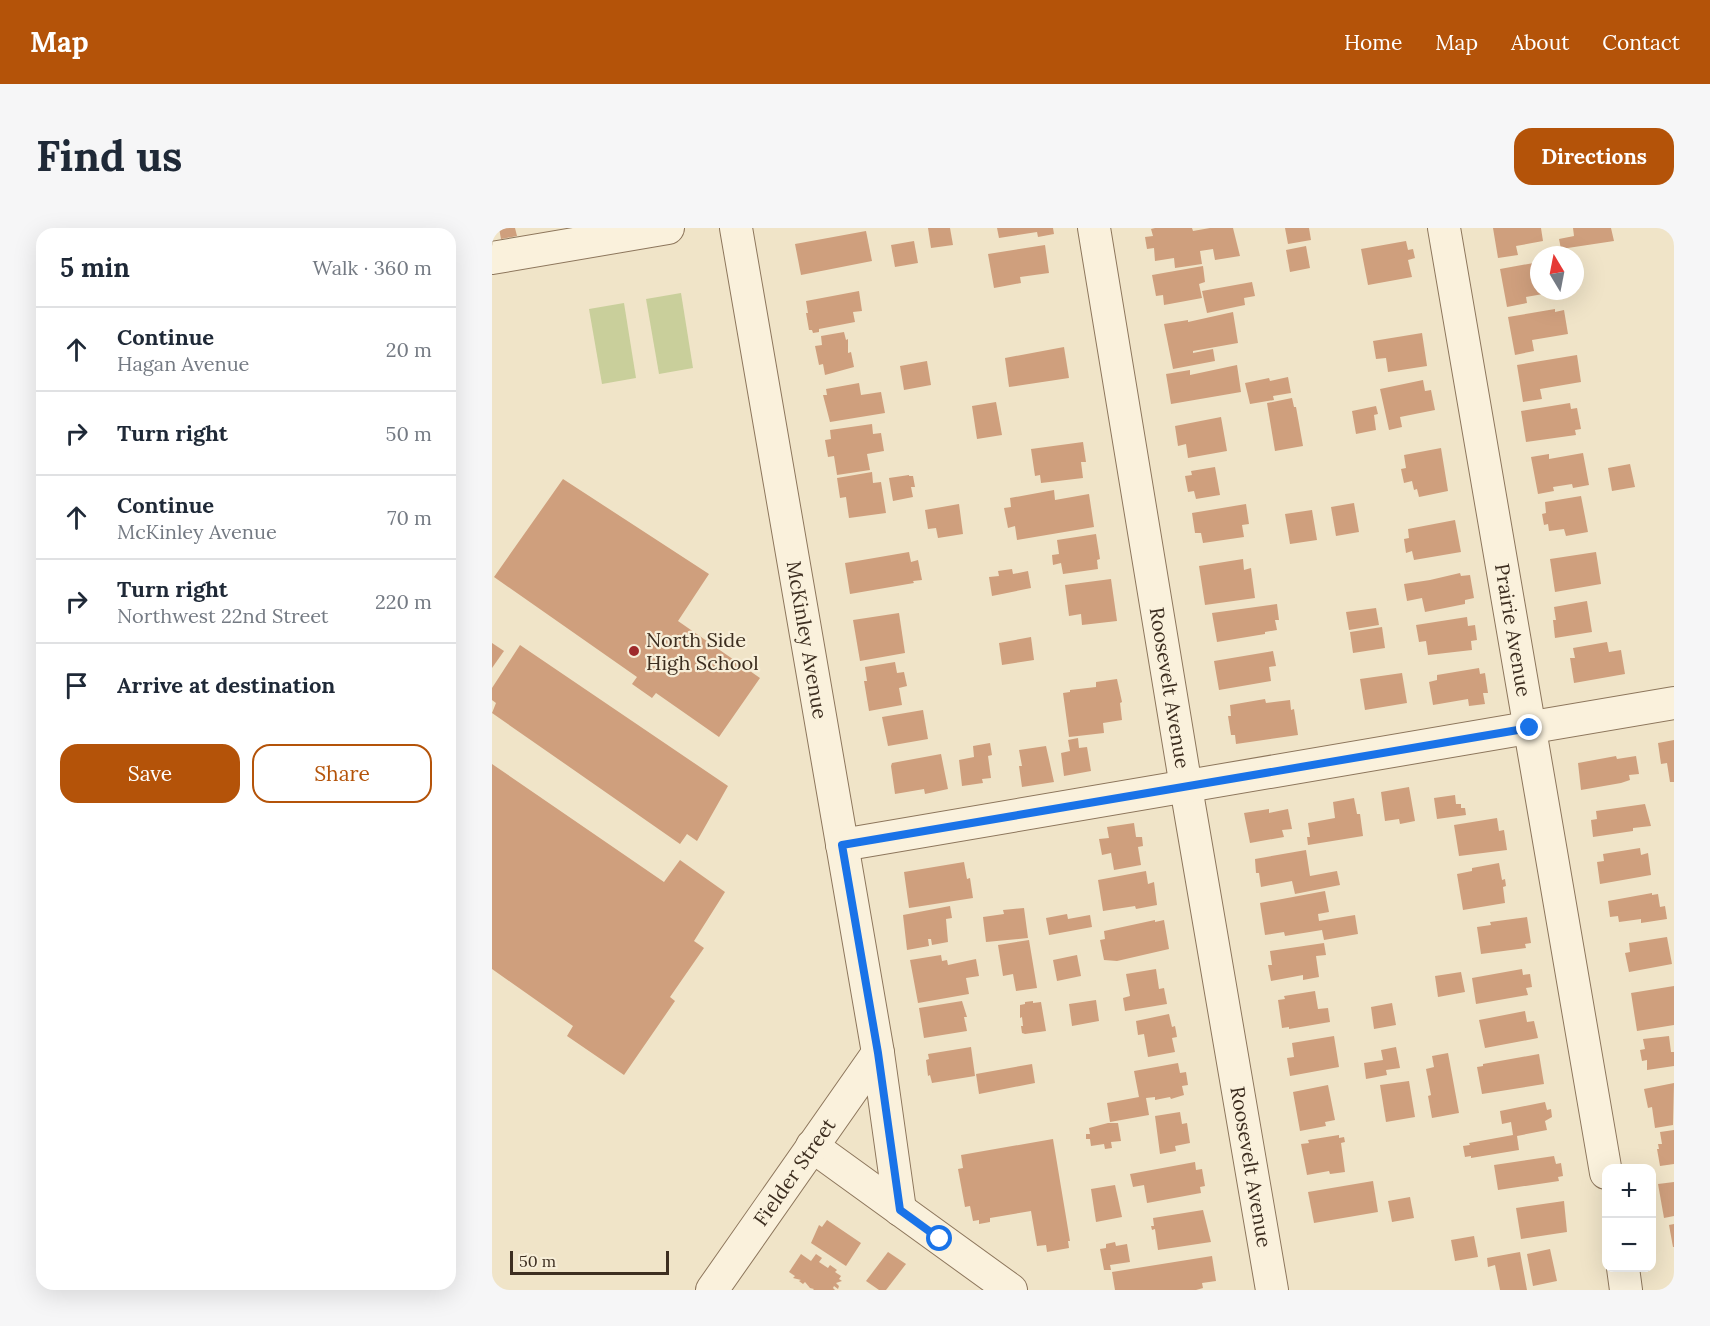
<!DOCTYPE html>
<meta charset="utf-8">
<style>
:root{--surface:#fff;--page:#f6f6f7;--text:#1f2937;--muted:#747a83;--line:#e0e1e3;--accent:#b45309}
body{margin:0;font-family:Lora,serif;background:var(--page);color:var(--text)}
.controls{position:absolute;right:18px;bottom:18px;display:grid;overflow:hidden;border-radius:12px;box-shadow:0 6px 24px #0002}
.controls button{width:54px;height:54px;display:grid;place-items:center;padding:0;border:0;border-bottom:2px solid var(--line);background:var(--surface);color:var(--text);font:30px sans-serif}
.compass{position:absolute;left:1038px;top:18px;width:54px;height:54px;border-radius:50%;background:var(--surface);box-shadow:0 6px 24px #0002;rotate:350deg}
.scale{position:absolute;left:18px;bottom:15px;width:159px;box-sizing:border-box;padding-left:6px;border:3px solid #3d2e20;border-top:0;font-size:16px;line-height:21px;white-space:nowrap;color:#3d2e20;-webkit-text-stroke:4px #f7eed8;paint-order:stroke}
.stop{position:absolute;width:18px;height:18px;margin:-14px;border:4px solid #1a73e8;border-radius:50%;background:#fff}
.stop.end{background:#1a73e8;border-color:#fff;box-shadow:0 2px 6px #0008}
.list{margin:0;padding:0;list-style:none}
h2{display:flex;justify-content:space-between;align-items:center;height:78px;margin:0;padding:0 24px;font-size:26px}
h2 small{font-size:20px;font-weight:400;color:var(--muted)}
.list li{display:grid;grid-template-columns:39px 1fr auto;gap:18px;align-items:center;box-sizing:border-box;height:84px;padding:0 24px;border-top:2px solid var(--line)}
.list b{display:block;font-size:22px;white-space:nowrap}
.list p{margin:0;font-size:20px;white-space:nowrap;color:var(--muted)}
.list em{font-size:20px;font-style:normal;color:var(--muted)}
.actions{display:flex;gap:12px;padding:18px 24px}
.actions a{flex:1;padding:14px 0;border:2px solid var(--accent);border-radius:18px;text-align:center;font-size:21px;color:var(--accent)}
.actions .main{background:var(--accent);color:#fff}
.icon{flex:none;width:33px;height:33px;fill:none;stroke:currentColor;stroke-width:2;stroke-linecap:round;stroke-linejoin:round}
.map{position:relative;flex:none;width:1182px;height:1062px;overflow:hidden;border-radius:18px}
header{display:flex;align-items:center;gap:36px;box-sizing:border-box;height:84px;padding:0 30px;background:var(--accent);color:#fff}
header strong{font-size:28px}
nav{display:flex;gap:33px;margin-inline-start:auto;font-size:21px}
.intro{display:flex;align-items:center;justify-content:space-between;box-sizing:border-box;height:144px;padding:0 36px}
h1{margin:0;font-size:42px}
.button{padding:15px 27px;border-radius:18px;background:var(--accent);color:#fff;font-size:21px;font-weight:700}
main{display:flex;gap:36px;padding:0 36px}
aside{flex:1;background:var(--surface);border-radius:18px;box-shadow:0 6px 24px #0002}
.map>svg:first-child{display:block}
</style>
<header>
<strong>Map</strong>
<nav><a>Home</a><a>Map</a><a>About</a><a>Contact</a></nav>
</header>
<div class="intro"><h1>Find us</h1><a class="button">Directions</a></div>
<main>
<aside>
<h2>5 min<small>Walk · 360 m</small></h2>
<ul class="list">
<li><svg class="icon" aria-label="ahead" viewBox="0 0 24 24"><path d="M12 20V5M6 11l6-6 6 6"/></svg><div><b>Continue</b><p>Hagan Avenue</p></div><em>20 m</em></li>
<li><svg class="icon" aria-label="right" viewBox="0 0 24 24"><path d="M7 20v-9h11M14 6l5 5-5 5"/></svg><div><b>Turn right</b></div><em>50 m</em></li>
<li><svg class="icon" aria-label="ahead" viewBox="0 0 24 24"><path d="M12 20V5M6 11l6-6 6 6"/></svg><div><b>Continue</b><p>McKinley Avenue</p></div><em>70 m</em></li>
<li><svg class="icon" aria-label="right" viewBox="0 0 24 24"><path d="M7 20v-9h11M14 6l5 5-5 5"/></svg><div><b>Turn right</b><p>Northwest 22nd Street</p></div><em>220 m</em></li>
<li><svg class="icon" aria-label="arrive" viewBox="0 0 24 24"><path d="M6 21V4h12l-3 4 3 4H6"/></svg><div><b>Arrive at destination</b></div></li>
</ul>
<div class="actions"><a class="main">Save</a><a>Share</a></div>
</aside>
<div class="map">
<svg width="1182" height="1062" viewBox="0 0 1182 1062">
<rect width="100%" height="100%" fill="#f0e4c8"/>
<!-- green -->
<g fill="#c9cf9b">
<path d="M189 65 201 140 167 146 154 71Z"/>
<path d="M132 75 144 150 110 156 97 81Z"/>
</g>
<!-- building -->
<g fill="#cf9f7d">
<path d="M7 0H23L25 8 9 11Z"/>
<path d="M436 0H458L461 17 439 20Z"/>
<path d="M505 0H561L562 6 546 9 545 4 507 10Z"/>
<path d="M663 0H700L701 3 718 0H741L748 28 723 32 721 21 708 23 710 36 683 40 682 30 663 33 662 20 655 21 653 9 661 8 659 1Z"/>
<path d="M793 0H817L819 12 796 16Z"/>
<path d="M1001 0H1049L1051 13 1024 18 1026 27 1006 30Z"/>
<path d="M1081 0H1119L1122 13 1069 21 1067 11 1082 8Z"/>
<path d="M374 3 380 33 309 47 303 16Z"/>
<path d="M422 13 426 35 403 39 399 17Z"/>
<path d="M914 13 916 22 921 21 923 30 916 32 920 49 876 57 869 21Z"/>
<path d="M553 17 557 45 528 49 529 55 502 60 496 26Z"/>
<path d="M814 18 818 40 798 44 794 22Z"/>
<path d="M1047 34V63H1050L1051 66 1034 69 1035 75 1015 79 1008 41Z"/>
<path d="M711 38 713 54 707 56 710 70 672 77 671 67 664 68 660 47Z"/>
<path d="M760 54 763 68 752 70 753 77 715 85 710 63Z"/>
<path d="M367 63 370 83 361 84 363 94 327 101V104L321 105 320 102H317L314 85H316L314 73Z"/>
<path d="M1063 81V84L1072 82 1076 106 1040 112 1042 123 1023 127 1016 89Z"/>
<path d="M741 84 746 115 701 123V125L721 121 723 133 681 141 672 96 696 92V94Z"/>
<path d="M352 104 354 112 356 111V125L359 124 362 139 333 147 331 136 327 137 323 118 330 117 329 108Z"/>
<path d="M930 105 935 138 896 144 894 130 884 131 881 113Z"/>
<path d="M572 119 577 150 517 159 513 130Z"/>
<path d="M1085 127 1089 154 1048 161 1050 171 1031 174 1025 137Z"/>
<path d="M435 133 439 157 412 162 408 138Z"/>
<path d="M745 137 749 164 679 176 674 146 698 142V147Z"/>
<path d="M796 149 799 165 781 168 782 172 758 176 753 155 777 150 778 153Z"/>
<path d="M931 152 933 163 939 162 943 182 908 189 910 199 897 202 888 161Z"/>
<path d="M367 155 369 167 389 164 393 185 338 194 331 167H335L334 161Z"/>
<path d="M800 170 802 179H804L811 218 783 223 775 175Z"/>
<path d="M504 174 510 207 485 211 480 178Z"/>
<path d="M1078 175 1079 181 1085 180 1089 201 1083 202 1084 207 1034 214 1029 183Z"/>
<path d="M884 178 886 186 882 187 884 202 864 206 860 183Z"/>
<path d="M729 189 735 223 696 230 694 216 686 218 683 198Z"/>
<path d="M380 196 381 206 389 205 392 223 375 226 378 242 345 247 342 228 336 229 333 212 339 211 338 202Z"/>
<path d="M591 214 594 234H589L591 250 549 255 548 247 543 248 539 221Z"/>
<path d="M949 220 956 263 927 269 925 261 922 262 920 253 912 255 909 241 914 240 912 227Z"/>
<path d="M1091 225 1097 257 1081 260 1080 256 1061 259 1062 263 1046 266 1039 229 1057 226V231Z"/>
<path d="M1138 236 1143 259 1120 263 1116 240Z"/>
<path d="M723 239 728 267 704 271 702 263 696 264 693 248 700 247 699 243Z"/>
<path d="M380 244 381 255 389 254 394 285 357 290 354 269 348 270 345 250Z"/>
<path d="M417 247V248H421L423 259H419L421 269 401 273 397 250Z"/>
<path d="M71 251 217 346 186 393 268 450 227 509 164 465 160 470 140 456 145 449 2 349Z"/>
<path d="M562 262 563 272 597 266 602 299 525 312 523 298 516 300 512 280 519 279 518 270Z"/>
<path d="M1089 268 1096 304 1074 308 1072 301 1057 303 1056 296 1052 297 1050 286 1054 285 1053 274Z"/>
<path d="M862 275 867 304 844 308 839 279Z"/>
<path d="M467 276 471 306 446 310 444 300 436 301 433 282Z"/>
<path d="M754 276 757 296 750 297 752 309 711 315 709 305H703L700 285Z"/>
<path d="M820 282 825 312 798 316 793 286Z"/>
<path d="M963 292 969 324 922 332 920 323 914 325 912 311 917 310 916 301Z"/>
<path d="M604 306 608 331 605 332 606 341 571 346 569 335 561 337 560 327 567 326 565 312Z"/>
<path d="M417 324 419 334 426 332 430 352 421 353 422 355 358 366 353 335Z"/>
<path d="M1104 324 1109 356 1063 364 1058 331Z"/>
<path d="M751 331 752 342 759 340 763 370 713 377 707 338Z"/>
<path d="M520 341 521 346 536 343 539 360 500 368 497 349 507 348 506 343Z"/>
<path d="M968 345 969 348 978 347 982 370 973 372V376L933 384 930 370 915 373 912 356 938 352Z"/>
<path d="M619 351 625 393 590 397 589 386 577 388 573 357Z"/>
<path d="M1095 373 1100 404 1063 410 1061 392H1064L1062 379Z"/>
<path d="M785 376 787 392H783L785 402 773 404V406L725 414 720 385Z"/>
<path d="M884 380 887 397 857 402 854 384Z"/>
<path d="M407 385 413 425 368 433 361 392Z"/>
<path d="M975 389 976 398 983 397 985 412 979 413 980 422 936 427 934 413 927 414 924 397Z"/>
<path d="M890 399 893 420 861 425 858 404Z"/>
<path d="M539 409 542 432 510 437 507 415Z"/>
<path d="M1115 414 1117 424 1129 422 1133 446 1082 455 1078 430H1083L1081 420Z"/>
<path d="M0 415 12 423 0 440Z"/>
<path d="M28 417 236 558 205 613 195 606 188 616 0 485 4 475 0 472V460Z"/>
<path d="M781 423 784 438 777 439 779 453 727 462 722 433Z"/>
<path d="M403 434 405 445 412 444 415 458 407 460 410 477 377 483 372 453H375L373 439Z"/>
<path d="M987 440 988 446 993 445 996 465H991L993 476 977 478 976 471 941 477 937 454 945 452V447Z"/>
<path d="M910 445 915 475 873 482 868 451Z"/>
<path d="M625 451 630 474 628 475 630 492 611 495 612 505 577 509 571 465 578 464V462L604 459V454Z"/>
<path d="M773 471 774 475 798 472 799 482 802 481 806 507 744 516 743 507H739L736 488H739L738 477Z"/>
<path d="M431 482 436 511 396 518 390 489Z"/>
<path d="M586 510 587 520 595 519 599 543 572 548 569 525 578 523 576 512Z"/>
<path d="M1182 512V554H1178L1175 535 1169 536 1166 515Z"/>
<path d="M498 515 500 527 496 528 499 550 490 551 491 555 470 558 467 532 482 529 481 518Z"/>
<path d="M554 518 562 554 530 559 527 538H530L527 522Z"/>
<path d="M449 526 456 561 433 566 432 561 403 566 399 538 400 535Z"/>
<path d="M1124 528 1125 531 1144 528 1147 546 1137 547 1138 552 1129 555 1089 562 1086 535Z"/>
<path d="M0 536 172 654 188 632 233 664 202 713 212 720 178 769 183 773 132 847 75 808 81 798 0 741Z"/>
<path d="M917 559 923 593 908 596 907 591 893 593 889 564Z"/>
<path d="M963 567 964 576H969V580H973L974 587 945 591 942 570Z"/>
<path d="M862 570 865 586H868L871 608 816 617 815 609H818L816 595 843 590 841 574Z"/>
<path d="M1153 576 1159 598 1141 600V603L1101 609 1099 592 1105 591 1104 583Z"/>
<path d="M777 581V585L796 581 800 601 790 602 792 609 758 615 752 585Z"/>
<path d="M1005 590 1007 603 1012 602 1015 622 967 628 962 597Z"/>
<path d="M642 595 644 609H650L651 618 646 619 649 637 622 642 619 625 610 627 607 611 617 610 615 599Z"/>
<path d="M1148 620 1149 627 1156 625 1159 647 1108 656 1105 634 1112 633 1111 626Z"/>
<path d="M814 622 818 648 845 643 848 657 803 666 800 653 769 659 767 645H764L763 631Z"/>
<path d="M472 634 475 651 478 650 481 670 417 680 412 644Z"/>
<path d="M1007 635 1010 652 1013 651 1014 658 1011 659 1013 675 971 682 965 646 980 643V640Z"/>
<path d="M654 643 656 656 662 654 665 677 644 681 643 678 611 683 606 652Z"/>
<path d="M833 663 837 684 826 686 827 693 863 687 866 706 832 712 830 702 793 708 792 704 773 707 768 675Z"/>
<path d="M1160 665V667L1166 666 1168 679 1173 678 1175 691 1149 695V691L1127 694 1126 688 1118 689 1116 673Z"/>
<path d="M458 678 460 690 454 691 456 714 440 717 439 711H436L437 718 415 722 411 687Z"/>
<path d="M532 680 536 710 494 714 491 689 512 686 511 682Z"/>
<path d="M575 686 576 691 598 687 600 699 557 707 554 690Z"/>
<path d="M1035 689 1039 715 1033 716 1034 720 989 726 985 699 999 697 998 694Z"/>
<path d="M663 692V694L672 692 677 721 625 733 612 732 608 712 613 711 612 703Z"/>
<path d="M1175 709 1180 736 1137 744 1133 725 1138 724 1137 715Z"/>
<path d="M537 712 545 760 524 763 521 746 511 748 506 717Z"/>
<path d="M832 715 834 727 824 728 827 749 811 752V747L779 753 776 737H780L778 723Z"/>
<path d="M449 727 450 733 455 732 456 737 484 731 487 748 474 750 477 766 426 775 418 732Z"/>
<path d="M585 727 589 748 565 753 561 732Z"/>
<path d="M664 741 667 761 672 760 675 776 633 783 631 770 638 768 634 746Z"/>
<path d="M1030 741 1031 747 1038 746 1040 759 1034 760 1036 767 984 776 980 750Z"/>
<path d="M969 744 973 764 946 769 943 748Z"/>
<path d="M1182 758V797L1145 803 1139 765Z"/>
<path d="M823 763 826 781 836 780 838 794 797 801V799L790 800 786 772 793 771 792 768Z"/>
<path d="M604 772 607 793 580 798 577 776Z"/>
<path d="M470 773 475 789H472L475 803 432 810 427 780Z"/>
<path d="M541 773V775L549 774 554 803 533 806 530 805 529 798H531L530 789 528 790V777L533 776V774Z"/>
<path d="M900 775 904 797 882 801 879 779Z"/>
<path d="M1033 783 1035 794 1042 793 1046 810 993 820 987 792Z"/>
<path d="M677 786 680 799 683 798 685 809 680 810 683 824 656 829 652 806 646 807 644 793Z"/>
<path d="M842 808 847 839 798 848 795 830 802 829 800 815Z"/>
<path d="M1177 808 1179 824H1182V838L1155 842V832L1150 833 1148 822 1153 821 1151 811Z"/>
<path d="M479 819 483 848 440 855 438 847 436 848 434 832 437 831 436 826Z"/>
<path d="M904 819 908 840 894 842 895 847 874 851 872 835 891 832 889 822Z"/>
<path d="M956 825 967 885 940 890 936 868 939 867 934 841 942 839 940 828Z"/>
<path d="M1047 826 1052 856 990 866 985 839 991 838V836Z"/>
<path d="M686 835 688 845 694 844 696 857 690 858 692 867 679 871 678 869 663 872V869L654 870 657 887 618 894 615 875 647 869 642 843Z"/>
<path d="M540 836 543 855 487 866 484 846Z"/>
<path d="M917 853 923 889 894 894 888 857Z"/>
<path d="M1182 855 1181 897 1163 900 1160 879 1156 880 1152 861Z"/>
<path d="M836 857 843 892 833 894 834 898 808 903 801 864Z"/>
<path d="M1053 874 1055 882 1059 881 1060 889 1053 893 1055 902 1025 908 1027 922 979 930V928L973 929 971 918 978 917 977 915 1021 907 1019 894 1010 896 1008 883Z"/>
<path d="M688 884 690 896 695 895 698 915 683 918 684 923 668 926 663 888Z"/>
<path d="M616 895H626L629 913 619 914 620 920 613 921 612 916 599 918 598 911H594V906H598L597 900Z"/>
<path d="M1182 902V936L1168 938 1165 921H1167L1166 916H1170L1168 904Z"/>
<path d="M847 907V910L852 909 853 914 849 915 853 944 838 946 837 943 815 947 809 916 817 915 816 912Z"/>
<path d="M561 911 578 1013H576L577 1020 555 1024 554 1017 545 1018 539 983 498 990V994L487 996V992L481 993 478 978 473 979 466 941 471 940 469 927Z"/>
<path d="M1062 928 1064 936 1069 935 1071 948 1066 949 1067 953 1006 962 1002 937Z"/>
<path d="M703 934 704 942 710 941 713 958 708 959 709 965 655 975 652 957 641 959 638 946Z"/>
<path d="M881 953 886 984 822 995 816 964Z"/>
<path d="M1182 954V988L1172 990 1166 956Z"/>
<path d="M623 957 630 989 604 994 599 961Z"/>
<path d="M918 969 922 990 900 994 896 973Z"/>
<path d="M1072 973 1075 1004 1029 1011 1024 980Z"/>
<path d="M711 982 719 1014 666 1022 663 1001 660 1002 659 998H662L661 990Z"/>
<path d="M335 992 369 1015 354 1038 319 1015 327 997 330 999Z"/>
<path d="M1182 996V1019H1181L1177 997Z"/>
<path d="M982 1008 986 1029 963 1033 959 1012Z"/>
<path d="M623 1014 624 1018 635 1016 638 1034 618 1037 619 1042H612L608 1021 614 1020V1016Z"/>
<path d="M1058 1021 1065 1053 1041 1058 1035 1026Z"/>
<path d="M396 1024 414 1036 394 1062H387L374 1053Z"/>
<path d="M1028 1024 1035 1062H1008L1003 1037 996 1039 995 1030Z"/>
<path d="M309 1026 319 1033 324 1026 330 1030 327 1034 336 1040 338 1037 345 1042 343 1044 349 1048 347 1051 350 1053 344 1055 347 1058 346 1061 342 1058 341 1060 343 1062H321L322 1061 318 1060 313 1054 311 1056 307 1053 309 1052 301 1050 303 1048 297 1044Z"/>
<path d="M720 1028 724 1053 710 1055 711 1060 704 1062H623L620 1044Z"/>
</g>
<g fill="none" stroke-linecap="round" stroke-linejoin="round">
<defs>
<g id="minor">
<path id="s1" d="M244 0 386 825 408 982"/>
<path id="s2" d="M602 0 694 559 780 1062"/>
<path id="s3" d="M952 0 1114 945"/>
<path d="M0 30 176 0"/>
<path d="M350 617 1182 475"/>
<path d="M320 918 519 1062"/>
<path d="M1131 1040 1134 1062"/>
<path id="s4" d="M220 1062 386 825"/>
</g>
</defs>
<!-- minor casing -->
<use href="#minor" stroke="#8d765c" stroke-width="34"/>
<!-- minor -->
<use href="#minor" stroke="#faf1dc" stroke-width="32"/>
</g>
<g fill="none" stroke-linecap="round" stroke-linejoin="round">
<!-- route -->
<path stroke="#1a73e8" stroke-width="8" d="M448 1011 408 982 386 825 350 617 1038 500"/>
</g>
<!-- markers -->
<circle fill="#9e2a2b" stroke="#f7eed8" stroke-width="2" cx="142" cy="423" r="6"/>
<g text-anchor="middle" stroke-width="4.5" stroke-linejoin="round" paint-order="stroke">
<!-- street labels -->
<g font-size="20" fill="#3d2e20" stroke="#f7eed8">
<text dy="7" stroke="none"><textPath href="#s3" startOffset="408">Prairie Avenue</textPath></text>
<text dy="7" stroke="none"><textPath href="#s1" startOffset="418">McKinley Avenue</textPath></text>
<text dy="7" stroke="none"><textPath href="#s2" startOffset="466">Roosevelt Avenue</textPath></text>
<text dy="7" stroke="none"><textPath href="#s2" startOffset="952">Roosevelt Avenue</textPath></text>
<text dy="7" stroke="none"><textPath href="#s4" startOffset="144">Fielder Street</textPath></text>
</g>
<!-- poi labels -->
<g font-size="20" fill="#3d2e20" stroke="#f7eed8" text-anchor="start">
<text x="154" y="419">North Side<tspan x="154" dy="23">High School</tspan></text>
</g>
</g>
</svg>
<div class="controls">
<button>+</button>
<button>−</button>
</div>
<svg class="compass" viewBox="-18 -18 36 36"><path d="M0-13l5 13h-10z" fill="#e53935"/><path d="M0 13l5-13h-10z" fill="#747a83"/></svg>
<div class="scale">50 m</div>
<div class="stop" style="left:448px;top:1011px"></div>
<div class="stop end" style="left:1038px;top:500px"></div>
</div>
</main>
